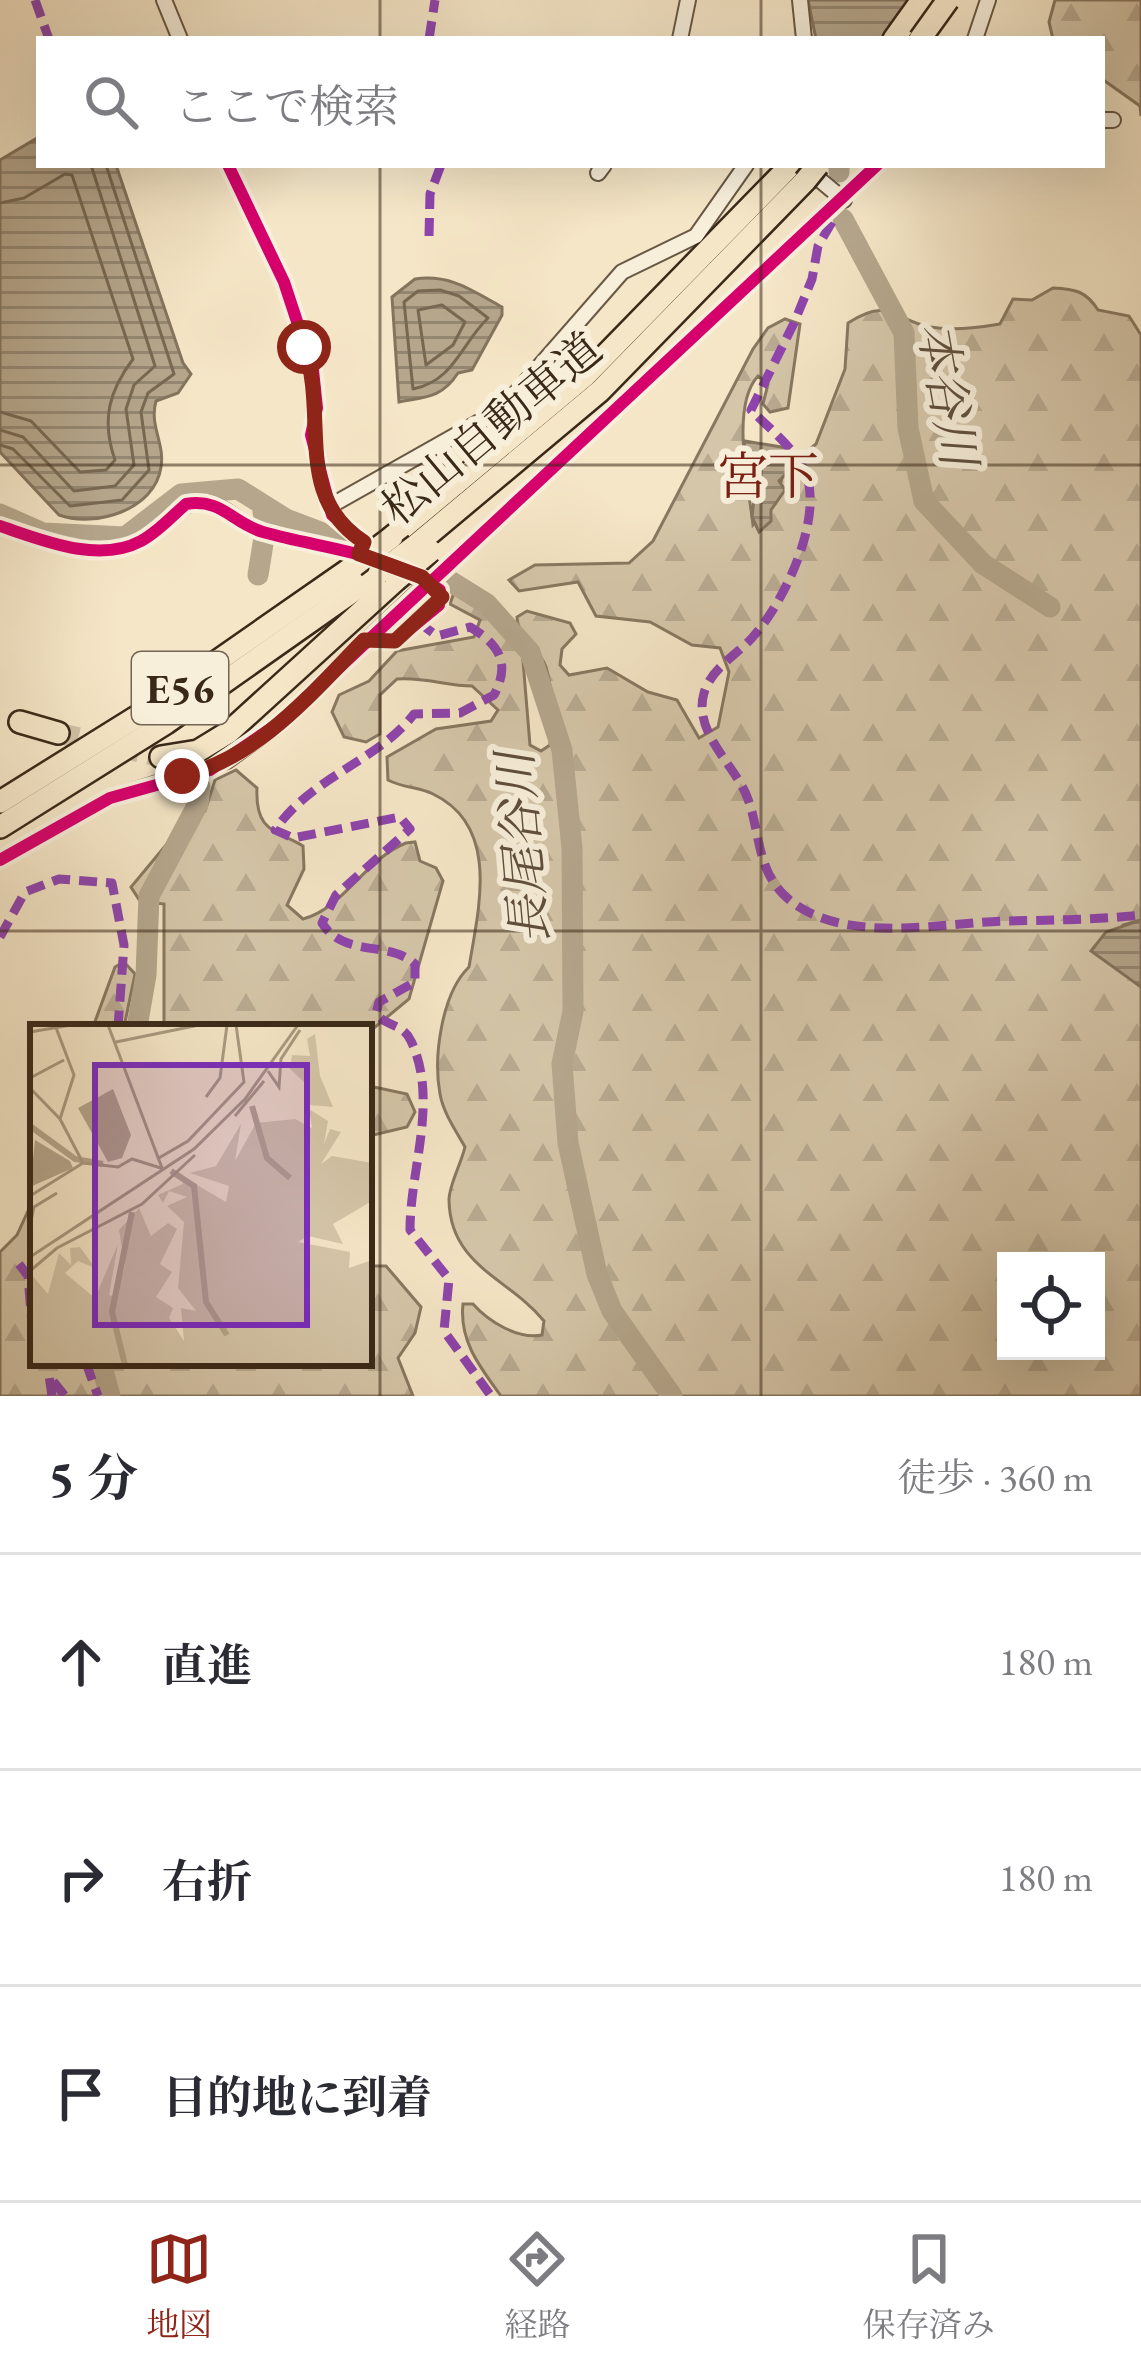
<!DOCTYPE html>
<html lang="ja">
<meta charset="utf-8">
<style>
:root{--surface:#fff;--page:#f7f7f7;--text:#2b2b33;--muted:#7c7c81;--line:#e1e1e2;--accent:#8f2418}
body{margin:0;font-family:"EB Garamond","Noto Serif JP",serif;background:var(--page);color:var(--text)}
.controls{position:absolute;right:36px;bottom:36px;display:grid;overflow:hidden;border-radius:0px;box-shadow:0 12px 48px #0002}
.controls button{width:108px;height:108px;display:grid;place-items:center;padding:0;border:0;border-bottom:3px solid var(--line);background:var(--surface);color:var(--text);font:60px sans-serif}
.stop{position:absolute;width:36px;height:36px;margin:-27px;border:9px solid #8f2418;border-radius:50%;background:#fff}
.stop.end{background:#8f2418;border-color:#fff;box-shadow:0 3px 12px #0008}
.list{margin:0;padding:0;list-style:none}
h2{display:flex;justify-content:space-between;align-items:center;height:156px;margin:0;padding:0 48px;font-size:51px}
h2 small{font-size:39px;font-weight:400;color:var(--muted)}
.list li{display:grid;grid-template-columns:78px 1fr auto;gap:36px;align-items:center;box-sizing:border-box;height:216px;padding:0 48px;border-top:3px solid var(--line)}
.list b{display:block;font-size:45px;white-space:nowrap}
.list em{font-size:39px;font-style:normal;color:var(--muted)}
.icon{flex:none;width:66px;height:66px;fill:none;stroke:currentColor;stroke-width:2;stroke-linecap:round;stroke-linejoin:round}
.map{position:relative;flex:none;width:1141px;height:1396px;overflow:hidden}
.search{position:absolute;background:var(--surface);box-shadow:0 12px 48px #0002;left:36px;right:36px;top:36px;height:132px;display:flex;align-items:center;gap:30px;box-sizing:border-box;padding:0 42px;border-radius:0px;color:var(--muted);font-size:45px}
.sheet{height:804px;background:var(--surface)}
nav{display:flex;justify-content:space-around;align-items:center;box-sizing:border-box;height:168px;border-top:3px solid var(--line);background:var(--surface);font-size:33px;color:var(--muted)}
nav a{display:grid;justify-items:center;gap:6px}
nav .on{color:var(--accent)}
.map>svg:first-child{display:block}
</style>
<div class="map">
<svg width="1141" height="1396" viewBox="0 0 1141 1396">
<defs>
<pattern id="forest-firs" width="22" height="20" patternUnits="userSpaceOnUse" patternTransform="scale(3)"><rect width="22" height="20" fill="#d5c6a9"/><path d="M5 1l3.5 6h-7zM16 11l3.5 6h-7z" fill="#b8aa91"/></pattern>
<pattern id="water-rules" width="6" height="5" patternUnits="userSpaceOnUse" patternTransform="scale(3)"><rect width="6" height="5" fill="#b5a68c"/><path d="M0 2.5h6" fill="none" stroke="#948772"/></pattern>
</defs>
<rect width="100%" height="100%" fill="#f5e6c7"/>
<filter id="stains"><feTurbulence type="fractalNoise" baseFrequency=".00167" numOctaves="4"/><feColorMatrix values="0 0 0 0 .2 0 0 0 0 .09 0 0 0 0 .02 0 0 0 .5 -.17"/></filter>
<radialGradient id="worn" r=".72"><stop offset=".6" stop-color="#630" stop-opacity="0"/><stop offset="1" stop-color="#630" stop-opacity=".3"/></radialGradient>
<!-- forest -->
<g fill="url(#forest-firs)" stroke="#887861" stroke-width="3" fill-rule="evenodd">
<path d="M1055 0H1141V116L1140 106 1102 79V39H1053L1049 22Z"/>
<path d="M1053 288C1075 289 1086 291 1098 310L1129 316 1141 335V920L1123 925 1103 956 1141 987V1396H501C480 1367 459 1341 463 1304H473C488 1321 518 1340 542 1335L544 1321C509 1278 450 1266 449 1200 449 1185 461 1164 465 1147 456 1131 443 1112 440 1094 433 1056 442 993 469 967 479 907 500 826 433 794 419 787 403 788 388 780L387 757 436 729 491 721 498 710 472 686C447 686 425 677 397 679L380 695V734L366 742 344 737 332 712 339 695 369 681 397 651 474 637 480 620 450 604 455 590 497 620 522 649 530 745 541 751 550 745C550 716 555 697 546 667 539 647 518 638 517 617L527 611 570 623 576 634 562 649 560 665 569 675 607 668 648 692 677 700 699 738 718 727 729 672 720 648 692 645 650 622 596 616 578 582 519 591 509 580 535 565 629 563 653 541 753 349 768 328 785 319 800 324 788 408 770 412 763 404 768 384 758 376C730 406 749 488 753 525L776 502 784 470 816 444 845 369 848 323C890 296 893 320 930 327 953 331 977 328 1000 324L1013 299 1032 300ZM1006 1261H1096V1351H1006Z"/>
<path d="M236 770 257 788C255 832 276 830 303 846L304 869 287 905 303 919C343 909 365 859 406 843L415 842 420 861 436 868 443 881 409 999 369 1032V1027H164V904L140 901 131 887 181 827 205 811 215 780Z"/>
<path d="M124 962 135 974 124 1027H93L115 967Z"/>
<path d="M369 1086 407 1094 415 1112 407 1127 373 1135 369 1149Z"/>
<path d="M33 1200V1363H369V1266H386L421 1307 415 1333 398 1358 413 1396H0V1252L17 1235Z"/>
</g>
<!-- water -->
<g fill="url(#water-rules)" stroke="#84745e" stroke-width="3">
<path d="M808 0H925L913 39H816Z"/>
<path d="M39 137V165H116L183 363 191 374 178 393 156 401C149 426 165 443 161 467 155 510 95 528 59 515L0 452V160Z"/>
<path d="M415 279C450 274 471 290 502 307V315L472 370 458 373C442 398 425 397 399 402L392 297Z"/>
<path d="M745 441 787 448 797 462 779 481 785 490 771 510V521L759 532 752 517 754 498 745 489 750 485 748 466 741 460Z"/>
<path d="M1141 920V987L1091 951 1106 932Z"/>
</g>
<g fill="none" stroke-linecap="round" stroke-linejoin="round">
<!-- shore -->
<g stroke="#786852" stroke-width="3">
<path d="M0 203 24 198 65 174 72 175 133 359C109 391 101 420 115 460L106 470 80 472 31 421 0 412"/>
<path d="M440 290 459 296 488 318C461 344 454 381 413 389L404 302 418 291Z"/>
<path d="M442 305 465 322 453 345 426 365 418 310Z"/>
<path d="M0 430 23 437 74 491 115 486 134 465 126 409 134 385 155 366 91 165"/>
<path d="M0 445 13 449 70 506 122 500 149 470 141 412 148 393 174 374 106 165"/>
</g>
<!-- river -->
<g stroke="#b5a68c" stroke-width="21">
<path d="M839 172V165"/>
<path d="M843 219 904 333 908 428 924 501 983 564 1050 607"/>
<path d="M0 514 43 533 125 537 181 494 238 489 286 519 450 581 487 604 530 652 562 750 572 848 573 1011 562 1064 568 1143 597 1274 612 1311 672 1396"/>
<path d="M258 575 266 525 263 512"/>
<path d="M137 1027 146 975 149 896 198 804 200 787"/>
<path d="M101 1363 110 1396"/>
</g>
<!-- highway-tunnel -->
<path stroke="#d0c0a4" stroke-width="21" stroke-dasharray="21 10" stroke-linecap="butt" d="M58 733 161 757"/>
<defs>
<g id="minor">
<path d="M164 0 180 39"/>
<path d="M800 0 804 39"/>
<path d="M680 39 688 0"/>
<path d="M975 39 988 0"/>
<path d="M1102 120H1113"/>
<path d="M228 165 284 282 313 370 317 408 311 435 332 515 364 542 359 553"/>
<path d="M802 165 844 200"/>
<path d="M598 173 604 165"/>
<path d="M332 505 502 409 622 272 696 236 746 165"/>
<path d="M0 526C44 541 108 567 151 535 164 525 177 505 195 503 224 500 235 523 260 531 295 543 333 544 368 557"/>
<path d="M456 559 877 165"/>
<path d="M364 641H395L439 605 440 590 400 569"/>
<path d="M0 860 110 798 227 761 282 721 420 590"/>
</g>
<g id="highway">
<path d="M894 39 922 0"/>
<path d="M392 537 585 376 791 165"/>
<path d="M416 545 600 391 805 181"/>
<path d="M20 722 58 733"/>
<path d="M161 757 198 751 229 732 396 580"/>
<path d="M0 802 143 713 354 566"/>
<path d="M0 827 166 723 379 573"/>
</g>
</defs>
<!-- minor casing -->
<use href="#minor" stroke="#695844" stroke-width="18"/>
<!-- highway casing -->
<use href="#highway" stroke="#3a2919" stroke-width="26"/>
<!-- minor -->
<use href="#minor" stroke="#f8efdb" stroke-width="14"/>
<!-- highway -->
<use href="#highway" stroke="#f5e6c7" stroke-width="21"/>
<defs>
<path id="minor-bridge" d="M420 590 456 559"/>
<g id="highway-bridge">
<path d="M920 39 948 0"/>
<path d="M805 181 818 165"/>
<path d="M354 566 392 537"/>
<path d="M379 573 416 545"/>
<path d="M396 580 431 551"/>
</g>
</defs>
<!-- minor-bridge casing -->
<use href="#minor-bridge" stroke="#695844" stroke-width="18" stroke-linecap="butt"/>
<!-- highway-bridge casing -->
<use href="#highway-bridge" stroke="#3a2919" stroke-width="26" stroke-linecap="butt"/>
<!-- minor-bridge -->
<use href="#minor-bridge" stroke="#f8efdb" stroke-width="14"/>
<!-- highway-bridge -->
<use href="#highway-bridge" stroke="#f5e6c7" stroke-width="21"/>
<!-- quiet -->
<g stroke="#8e44ad" stroke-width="9" stroke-dasharray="18 9" stroke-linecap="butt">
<path d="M35 0 49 39"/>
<path d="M429 39 435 0"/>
<path d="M832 222 818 246 812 279 794 323 751 410C768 427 795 449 805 471 825 518 783 605 751 639 735 656 711 669 704 693 693 730 731 762 745 792 760 824 755 866 783 894 836 947 939 923 1004 921 1050 920 1095 920 1141 915"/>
<path d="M429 236 430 194 441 165"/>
<path d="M418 622 437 636 470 627C499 644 511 663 494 695L460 713 414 714C378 761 311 777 275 830L293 838 400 817 410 829 336 895 322 923C344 958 389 940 415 964V982L379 1002 376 1013C385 1027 403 1023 411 1041 439 1100 410 1169 410 1230L449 1279 444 1331 491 1396"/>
<path d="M0 937 25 892 59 879 112 883 124 945 118 1027"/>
<path d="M19 1264 28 1276 33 1337"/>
<path d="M86 1363 98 1396"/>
<path d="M52 1396 49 1376 65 1396"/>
</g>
<defs>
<g id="cycleway">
<path d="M228 165 284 282 313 370 317 408 311 435 332 515 364 542 360 552"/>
<path d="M0 526C42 540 98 564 141 541 158 532 172 516 186 504 222 498 232 523 263 532 323 549 388 552 440 590L439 605 395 641H364"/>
<path d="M0 860 110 798 210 770 282 721 877 165"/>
</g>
</defs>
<!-- cycleway casing -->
<use href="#cycleway" stroke="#f8efdb" stroke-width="20"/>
<!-- cycleway -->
<use href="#cycleway" stroke="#d6006c" stroke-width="12"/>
</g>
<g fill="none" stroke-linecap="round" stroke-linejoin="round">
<!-- route -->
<path stroke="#8f2418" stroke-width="15" d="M182 776C258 758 311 694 364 640L395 641 442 597 422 577 359 554 364 542C292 496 329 415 304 347"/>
</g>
<!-- grid -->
<path fill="none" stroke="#3a2919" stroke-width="3" stroke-opacity="0.55" d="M380 0V39M761 0V39M380 165V1396M761 165V1396M0 465H1141M0 931H1141"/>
<g text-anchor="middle" stroke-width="12" stroke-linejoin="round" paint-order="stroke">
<!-- shield labels -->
<rect fill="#f8efdb" stroke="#736453" stroke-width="3" x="132" y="652" width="96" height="72" rx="9"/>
<g font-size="42" font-weight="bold" fill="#3a2919">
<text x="180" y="703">E56</text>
</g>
<!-- street labels -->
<g font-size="45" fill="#3a2919" stroke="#f8efdb">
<text transform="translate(491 428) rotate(-40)" y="16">松山自動車道</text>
</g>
<!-- water labels -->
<g font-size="48" font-style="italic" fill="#5f4e3c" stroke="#f8efdb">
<text transform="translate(948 394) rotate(80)" y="17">本谷川</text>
<text transform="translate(522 848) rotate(-95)" y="17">長尾谷川</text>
</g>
<!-- quarter labels -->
<g font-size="51" fill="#7a1f14" stroke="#f8efdb">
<text x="768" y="494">宮下</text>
</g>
</g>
<!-- overview -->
<g transform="translate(30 1024)">
<rect width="342" height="342" fill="#f5e6c7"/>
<path d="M285 10 290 52 303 83 279 81 277 61 260 45 262 31 280 32 277 15ZM279 85 298 97 294 120 300 105 311 108 291 140 302 132 342 139V177L303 200 313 220 278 212 268 218 320 228 319 244 342 236V341H0V249L18 270 29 229 41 241 40 224 50 223 65 244 48 237 35 249 65 274 88 220 79 271 85 273 95 242 89 206 109 184 121 212 138 199 147 205 130 240 142 248 126 273 143 284 139 294 154 317 151 284 166 287 148 264 154 198 137 182 157 173 139 167 133 179 128 171 153 160 150 151 196 178 199 162 160 149 186 142 211 100 205 137 226 99 265 95 282 104Z" fill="#d5c6a9"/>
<path d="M83 65 101 111 92 134 78 138 48 84ZM5 116 40 137 43 144 0 163Z" fill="#b5a68c"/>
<path fill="none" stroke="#b5a68c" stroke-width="6" d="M222 82 237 134 260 154M0 102 45 135 73 140M141 147 164 162 176 278 197 311M95 341 82 288 102 188"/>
<path fill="none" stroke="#aa9a81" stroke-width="3" d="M25 1 44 51 30 95M78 1 132 144M0 8 41 1M86 18 169 1M238 47 249 63 251 35 270 6M0 54 34 36M0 64 30 95 53 139 0 172M176 73 190 54 197 1M205 92 234 57M127 135 158 117 214 58 206 1M53 139 88 143 102 135 134 145M0 201 4 183 27 169M0 233 164 125 215 75 268 1M0 247 27 224 112 180 165 131"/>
<path fill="#7b2cbf" fill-opacity="0.15" stroke="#7b2cbf" stroke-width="6" d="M65 41H277V301H65Z"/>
<rect width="342" height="342" fill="none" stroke="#3a2919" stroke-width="6"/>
</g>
<rect width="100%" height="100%" filter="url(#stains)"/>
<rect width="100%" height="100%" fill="url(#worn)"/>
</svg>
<div class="controls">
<button><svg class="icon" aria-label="locate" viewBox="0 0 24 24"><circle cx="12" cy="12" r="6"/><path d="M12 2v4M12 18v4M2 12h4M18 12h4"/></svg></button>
</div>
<div class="stop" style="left:304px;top:347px"></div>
<div class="stop end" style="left:182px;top:776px"></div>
<div class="search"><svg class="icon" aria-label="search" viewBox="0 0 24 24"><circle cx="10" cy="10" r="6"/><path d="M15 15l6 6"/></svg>ここで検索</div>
</div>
<section class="sheet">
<h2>5 分<small>徒歩 · 360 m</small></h2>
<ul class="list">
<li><svg class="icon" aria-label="ahead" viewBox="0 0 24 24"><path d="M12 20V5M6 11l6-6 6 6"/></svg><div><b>直進</b></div><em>180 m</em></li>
<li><svg class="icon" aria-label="right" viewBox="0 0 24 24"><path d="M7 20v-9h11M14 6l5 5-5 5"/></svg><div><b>右折</b></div><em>180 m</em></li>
<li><svg class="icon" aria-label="arrive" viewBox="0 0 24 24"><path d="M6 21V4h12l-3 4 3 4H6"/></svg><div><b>目的地に到着</b></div></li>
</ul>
</section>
<nav>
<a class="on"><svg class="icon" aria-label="map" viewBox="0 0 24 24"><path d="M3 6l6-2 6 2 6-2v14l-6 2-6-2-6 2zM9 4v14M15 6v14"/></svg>地図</a>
<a><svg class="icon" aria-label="directions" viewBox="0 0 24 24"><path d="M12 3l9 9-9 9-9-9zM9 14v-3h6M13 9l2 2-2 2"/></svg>経路</a>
<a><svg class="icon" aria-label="saved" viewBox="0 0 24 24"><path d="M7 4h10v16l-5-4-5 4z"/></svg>保存済み</a>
</nav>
